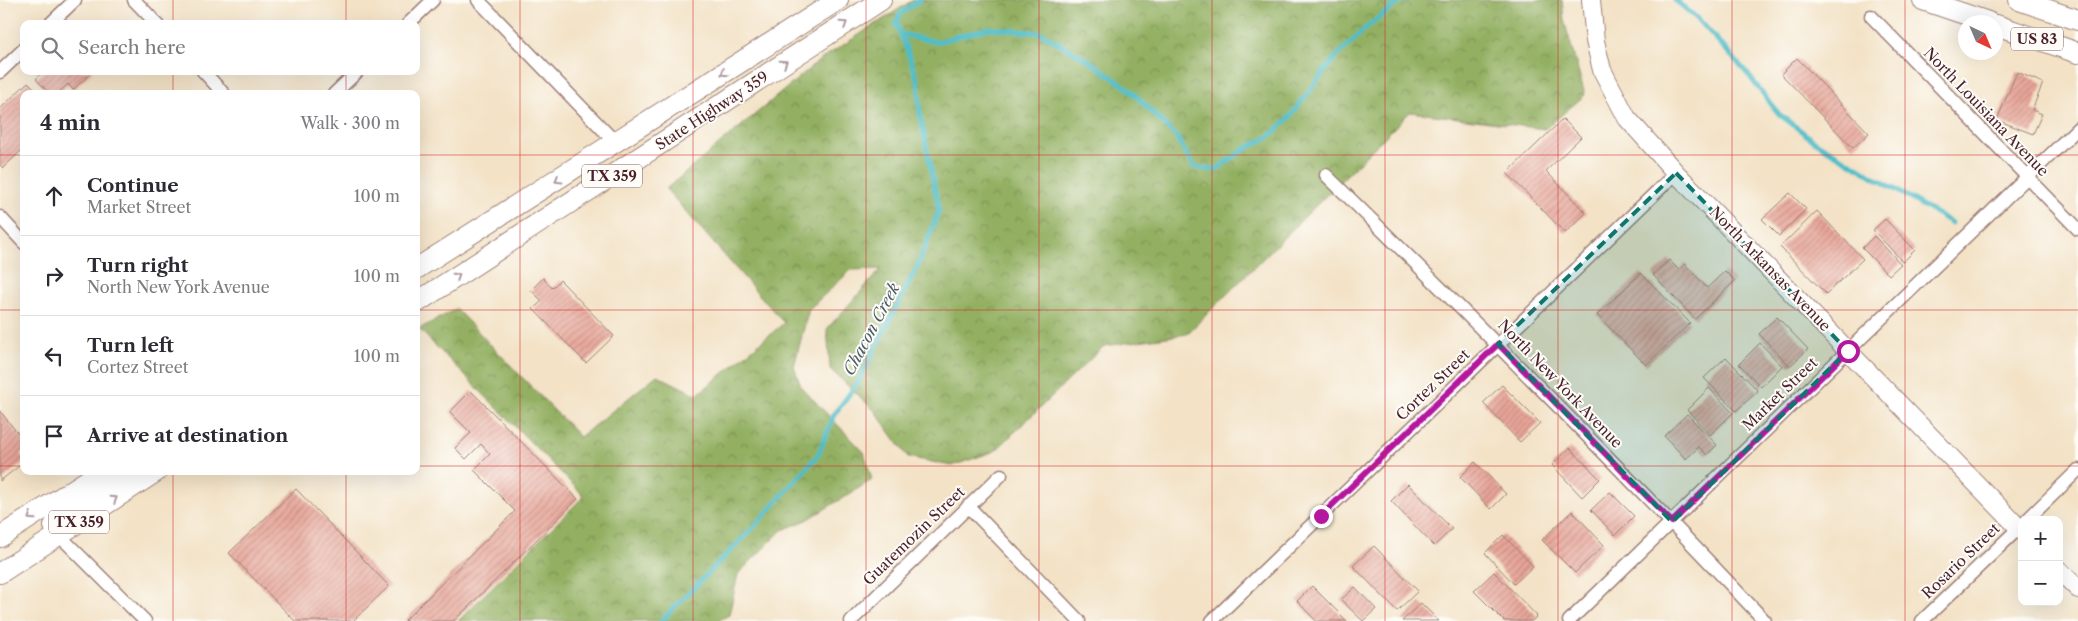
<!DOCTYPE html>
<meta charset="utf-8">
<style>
:root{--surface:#fff;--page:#f2f2f3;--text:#2b2b33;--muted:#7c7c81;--line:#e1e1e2}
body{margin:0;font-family:"Libre Caslon Text",serif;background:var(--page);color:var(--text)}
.controls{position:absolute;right:15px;bottom:15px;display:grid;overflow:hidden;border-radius:10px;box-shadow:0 5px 20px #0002}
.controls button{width:45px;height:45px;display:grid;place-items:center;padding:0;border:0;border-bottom:1px solid var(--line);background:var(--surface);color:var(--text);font:25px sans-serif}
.compass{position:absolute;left:1958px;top:15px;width:45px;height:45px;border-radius:50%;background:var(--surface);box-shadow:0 5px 20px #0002;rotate:136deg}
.stop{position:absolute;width:15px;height:15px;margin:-11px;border:4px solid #b5179e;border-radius:50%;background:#fff}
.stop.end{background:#b5179e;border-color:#fff;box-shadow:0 1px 5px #0008}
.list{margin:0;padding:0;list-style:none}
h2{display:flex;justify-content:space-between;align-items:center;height:65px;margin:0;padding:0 20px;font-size:21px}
h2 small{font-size:16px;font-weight:400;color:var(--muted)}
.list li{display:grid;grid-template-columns:32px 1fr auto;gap:15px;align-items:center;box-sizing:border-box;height:80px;padding:0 20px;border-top:1px solid var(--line)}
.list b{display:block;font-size:19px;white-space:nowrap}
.list p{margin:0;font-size:16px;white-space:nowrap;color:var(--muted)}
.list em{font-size:16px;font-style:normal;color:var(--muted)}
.icon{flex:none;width:28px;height:28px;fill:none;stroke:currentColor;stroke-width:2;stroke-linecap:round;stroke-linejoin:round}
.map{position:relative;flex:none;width:2078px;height:621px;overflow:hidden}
.search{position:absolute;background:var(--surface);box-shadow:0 5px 20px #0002;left:20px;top:20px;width:400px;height:55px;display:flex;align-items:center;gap:12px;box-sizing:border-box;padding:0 18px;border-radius:10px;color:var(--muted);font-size:19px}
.panel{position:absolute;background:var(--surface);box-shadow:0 5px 20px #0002;left:20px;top:90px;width:400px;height:385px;border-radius:10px}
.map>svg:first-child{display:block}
</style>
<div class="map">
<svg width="2078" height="621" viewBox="0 0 2078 621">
<defs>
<pattern id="forest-crowns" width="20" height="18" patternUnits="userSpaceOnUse" patternTransform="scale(1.25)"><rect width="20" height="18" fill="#93b062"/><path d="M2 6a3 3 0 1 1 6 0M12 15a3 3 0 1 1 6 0" fill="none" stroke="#7a8f51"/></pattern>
<pattern id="building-hatch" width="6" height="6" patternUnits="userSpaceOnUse" patternTransform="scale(1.25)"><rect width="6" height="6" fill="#e8a598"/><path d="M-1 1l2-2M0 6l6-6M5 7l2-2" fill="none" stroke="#be867c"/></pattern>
</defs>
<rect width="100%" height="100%" fill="#fdfcf7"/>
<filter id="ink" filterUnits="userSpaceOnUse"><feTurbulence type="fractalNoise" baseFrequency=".02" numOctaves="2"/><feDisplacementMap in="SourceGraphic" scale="10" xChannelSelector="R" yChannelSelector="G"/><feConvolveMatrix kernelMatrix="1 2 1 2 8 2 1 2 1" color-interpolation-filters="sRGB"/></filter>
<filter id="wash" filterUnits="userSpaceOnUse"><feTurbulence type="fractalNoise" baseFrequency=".0096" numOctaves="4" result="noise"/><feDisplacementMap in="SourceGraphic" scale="20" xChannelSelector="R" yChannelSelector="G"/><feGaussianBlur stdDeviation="1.12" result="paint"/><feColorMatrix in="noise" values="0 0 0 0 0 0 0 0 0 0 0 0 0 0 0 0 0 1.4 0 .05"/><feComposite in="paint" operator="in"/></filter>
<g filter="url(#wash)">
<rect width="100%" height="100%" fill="#f3e2c6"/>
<!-- forest -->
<path fill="url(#forest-crowns)" stroke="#6e6846" d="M913 0H1562L1564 20 1585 95 1545 129 1410 112 1187 334 1104 346 995 451 952 466 908 457 874 410 830 369 827 329 881 269 851 270 809 309 794 366 801 387 864 452 872 480 807 520 782 530 738 574 729 615 717 621H458L584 496 419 329 456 309 580 437 657 375 697 395 784 323 666 189 820 60Z"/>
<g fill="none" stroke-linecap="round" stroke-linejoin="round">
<!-- stream -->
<g stroke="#50bdc8" stroke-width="5">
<path d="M1675 0 1699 20 1746 72 1779 114 1817 143 1952 223"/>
<path d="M901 34 936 42 989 28 1041 33 1088 60 1129 89 1176 136 1194 167 1215 170 1245 149 1270 136 1288 119 1334 59 1367 27 1398 3 1406 0"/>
<path d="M661 621 752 529 818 455 834 415 858 382 919 263 939 210 920 114 918 82 906 47 896 24 900 14 920 0"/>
</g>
</g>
<g id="blocks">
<!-- building -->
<g fill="url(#building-hatch)">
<path d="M1797 58 1869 133 1853 148 1781 74Z"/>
<path d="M44 71H93L73 90 68 84 57 94H50L36 79Z"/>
<path d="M2017 72 2043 83 2032 110 2042 114 2033 134 1997 120Z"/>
<path d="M28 82 40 94H24V148L3 168 0 165V109Z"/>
<path d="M1563 119 1581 137 1546 171 1586 213 1565 233 1507 173Z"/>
<path d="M1790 193 1806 209 1779 236 1762 219Z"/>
<path d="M1817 211 1863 259 1826 294 1780 247Z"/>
<path d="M1885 219 1915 250 1903 262 1873 230Z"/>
<path d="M1874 236 1901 264 1889 275 1862 248Z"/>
<path d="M1669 260 1679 270 1685 264 1707 288 1725 271 1735 281 1695 319 1653 275Z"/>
<path d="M1641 273 1690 323 1646 365 1597 315Z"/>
<path d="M543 278 552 288 560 280 614 336 586 363 533 309 542 301 531 290Z"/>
<path d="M1777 317 1808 349 1790 366 1759 334Z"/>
<path d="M1760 343 1782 366 1761 387 1739 364Z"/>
<path d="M1726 357 1758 391 1736 411 1704 378Z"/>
<path d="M1502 385 1540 423 1520 442 1483 403Z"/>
<path d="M1709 388 1733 413 1710 435 1687 410Z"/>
<path d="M471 391 578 499 454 621H404L515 511 474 470 490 454 481 444 466 459 455 448 471 433 450 412Z"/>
<path d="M0 411 24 441V451L20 454 24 458V462L0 481Z"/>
<path d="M1687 414 1717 445 1707 455 1699 447 1686 459 1664 436Z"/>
<path d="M1570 448 1600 479 1582 497 1552 465Z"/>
<path d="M1475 462 1506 494 1491 509 1460 477Z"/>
<path d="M1408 484 1452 529 1434 546 1391 501Z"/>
<path d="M296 489 389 586 353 621H295L229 553Z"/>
<path d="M1610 492 1634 516 1615 535 1591 510Z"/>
<path d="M1572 511 1604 545 1575 573 1542 540Z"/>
<path d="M1503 535 1533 566 1514 584 1485 553Z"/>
<path d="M1374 546 1418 591 1397 611 1353 566Z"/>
<path d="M1494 572 1537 616 1532 621H1504L1474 591Z"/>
<path d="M1312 586 1347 621H1316L1297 601Z"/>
<path d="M1355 587 1376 609 1363 621 1341 600Z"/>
<path d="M1421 603 1439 621H1402Z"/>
</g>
</g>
</g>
<g filter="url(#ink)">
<use href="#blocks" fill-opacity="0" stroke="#9e8078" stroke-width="1"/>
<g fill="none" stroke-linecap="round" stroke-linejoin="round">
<defs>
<g id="street">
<path d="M134 0 157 24"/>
<path d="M478 0 616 143"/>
<path d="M1871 16 2078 229"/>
<path d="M50 24 75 0"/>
<path d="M408 24 433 0"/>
<path d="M203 71 224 94"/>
<path d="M0 72 24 49"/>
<path d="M334 94 358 71"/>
<path d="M1326 175C1475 321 1622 469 1765 621"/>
<path d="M0 217 24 243"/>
<path d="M968 506 1079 621"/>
<path d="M2027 520 2078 470"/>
<path d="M59 535 145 621"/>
<path d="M851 621 1001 475"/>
<path d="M1212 621 1676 173"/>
<path d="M1569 621 2078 128"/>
<path d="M1922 621 2022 525"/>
</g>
<g id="secondary">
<path d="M1591 0 1595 41 1602 70 1627 118 1676 173 2022 531"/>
<path d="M2059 570 2078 589"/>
</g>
<g id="primary">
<path d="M1923 0 1988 22"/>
<path d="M2019 0 2078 20"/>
<path d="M1996 25 2078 53"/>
<path d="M416 269 838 0"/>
<path d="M416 303 881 0"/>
<path d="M59 535 54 526 60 516 128 471"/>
<path d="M0 537 102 471"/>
<path d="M0 573 157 471"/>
</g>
</defs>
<!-- street casing -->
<use href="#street" stroke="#9e8078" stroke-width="15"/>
<!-- secondary casing -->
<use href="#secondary" stroke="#9e8078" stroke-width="20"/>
<!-- primary casing -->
<use href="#primary" stroke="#9e8078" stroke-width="22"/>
<!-- street -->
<use href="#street" stroke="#fff" stroke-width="12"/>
<!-- secondary -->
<use href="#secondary" stroke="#fff" stroke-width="18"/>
<!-- primary -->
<use href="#primary" stroke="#fff" stroke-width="20"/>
</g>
<!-- one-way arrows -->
<defs><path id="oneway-chevron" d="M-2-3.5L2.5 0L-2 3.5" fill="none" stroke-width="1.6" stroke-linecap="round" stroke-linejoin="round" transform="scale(1.25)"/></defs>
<g stroke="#ae9aa0">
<use href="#oneway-chevron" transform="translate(844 24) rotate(-33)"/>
<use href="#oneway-chevron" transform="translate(784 63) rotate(-33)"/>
<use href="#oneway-chevron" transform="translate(724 73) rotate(147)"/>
<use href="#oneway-chevron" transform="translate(558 180) rotate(148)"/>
<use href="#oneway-chevron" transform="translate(457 276) rotate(-33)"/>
<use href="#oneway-chevron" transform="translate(114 499) rotate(-33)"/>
<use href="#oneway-chevron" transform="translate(31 517) rotate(147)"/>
</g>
</g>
<g fill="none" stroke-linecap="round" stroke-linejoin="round" filter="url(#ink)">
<!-- route -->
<path stroke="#b5179e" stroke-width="6" d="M1321 516 1498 344 1672 522 1848 351"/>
</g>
<!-- marked area -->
<path fill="#0f766e" fill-opacity="0.2" stroke="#0f766e" stroke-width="4" stroke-dasharray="10 6" stroke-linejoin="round" d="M1676 173 1848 351 1672 522 1498 344Z"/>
<!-- grid -->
<path fill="none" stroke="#d62828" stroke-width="1" stroke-opacity="0.55" d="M173 0V24M346 0V24M520 0V621M693 0V621M866 0V621M1039 0V621M1212 0V621M1385 0V621M1558 0V621M1732 0V621M1905 0V621M173 71V94M346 71V94M0 155H24M416 155H2078M0 310H24M416 310H2078M0 466H24M416 466H2078M173 471V621M346 471V621"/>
<g text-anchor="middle" stroke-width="4" stroke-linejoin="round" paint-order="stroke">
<!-- shield labels -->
<g fill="#fdfcf7" stroke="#806168" stroke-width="1">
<rect x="2011" y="27.5" width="52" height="23" rx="4"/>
<rect x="582" y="164.5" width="60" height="23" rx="4"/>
<rect x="49" y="510.5" width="60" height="23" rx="4"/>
</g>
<g font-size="14" font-weight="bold" fill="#4a1f2b">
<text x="2037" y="44">US 83</text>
<text x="612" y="181">TX 359</text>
<text x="79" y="527">TX 359</text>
</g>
<!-- street labels -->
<g font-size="15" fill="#4a1f2b" stroke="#fdfcf7">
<text transform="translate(712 111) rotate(-33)" y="5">State Highway 359</text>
<text transform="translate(1986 112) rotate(46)" y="5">North Louisiana Avenue</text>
<text transform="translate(1770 269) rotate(46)" y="5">North Arkansas Avenue</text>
<text transform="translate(1560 384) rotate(46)" y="5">North New York Avenue</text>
<text transform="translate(1433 385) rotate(-44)" y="5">Cortez Street</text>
<text transform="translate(1780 394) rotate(-44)" y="5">Market Street</text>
<text transform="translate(914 536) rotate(-44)" y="5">Guatemozin Street</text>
<text transform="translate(1961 561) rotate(-44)" y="5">Rosario Street</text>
</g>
<!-- water labels -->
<g font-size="16" font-style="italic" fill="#4c5e6a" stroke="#fdfcf7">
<text transform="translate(871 329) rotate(-62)" y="6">Chacon Creek</text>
</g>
</g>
</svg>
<div class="controls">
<button>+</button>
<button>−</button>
</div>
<svg class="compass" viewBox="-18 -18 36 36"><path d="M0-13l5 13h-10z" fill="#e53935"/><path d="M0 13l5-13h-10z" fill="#7c7c81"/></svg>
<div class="stop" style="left:1848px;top:351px"></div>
<div class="stop end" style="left:1321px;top:516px"></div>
<div class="search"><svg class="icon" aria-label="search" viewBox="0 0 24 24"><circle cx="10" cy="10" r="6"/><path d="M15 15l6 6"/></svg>Search here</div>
<section class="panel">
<h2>4 min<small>Walk · 300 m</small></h2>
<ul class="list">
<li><svg class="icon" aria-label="ahead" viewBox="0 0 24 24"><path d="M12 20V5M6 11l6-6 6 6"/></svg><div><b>Continue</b><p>Market Street</p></div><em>100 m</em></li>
<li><svg class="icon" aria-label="right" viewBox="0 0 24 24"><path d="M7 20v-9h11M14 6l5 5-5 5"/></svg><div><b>Turn right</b><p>North New York Avenue</p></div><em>100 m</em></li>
<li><svg class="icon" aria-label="left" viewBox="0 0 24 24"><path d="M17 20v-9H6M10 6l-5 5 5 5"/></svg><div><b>Turn left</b><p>Cortez Street</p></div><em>100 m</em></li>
<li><svg class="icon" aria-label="arrive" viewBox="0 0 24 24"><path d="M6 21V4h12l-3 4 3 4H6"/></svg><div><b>Arrive at destination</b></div></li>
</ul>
</section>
</div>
